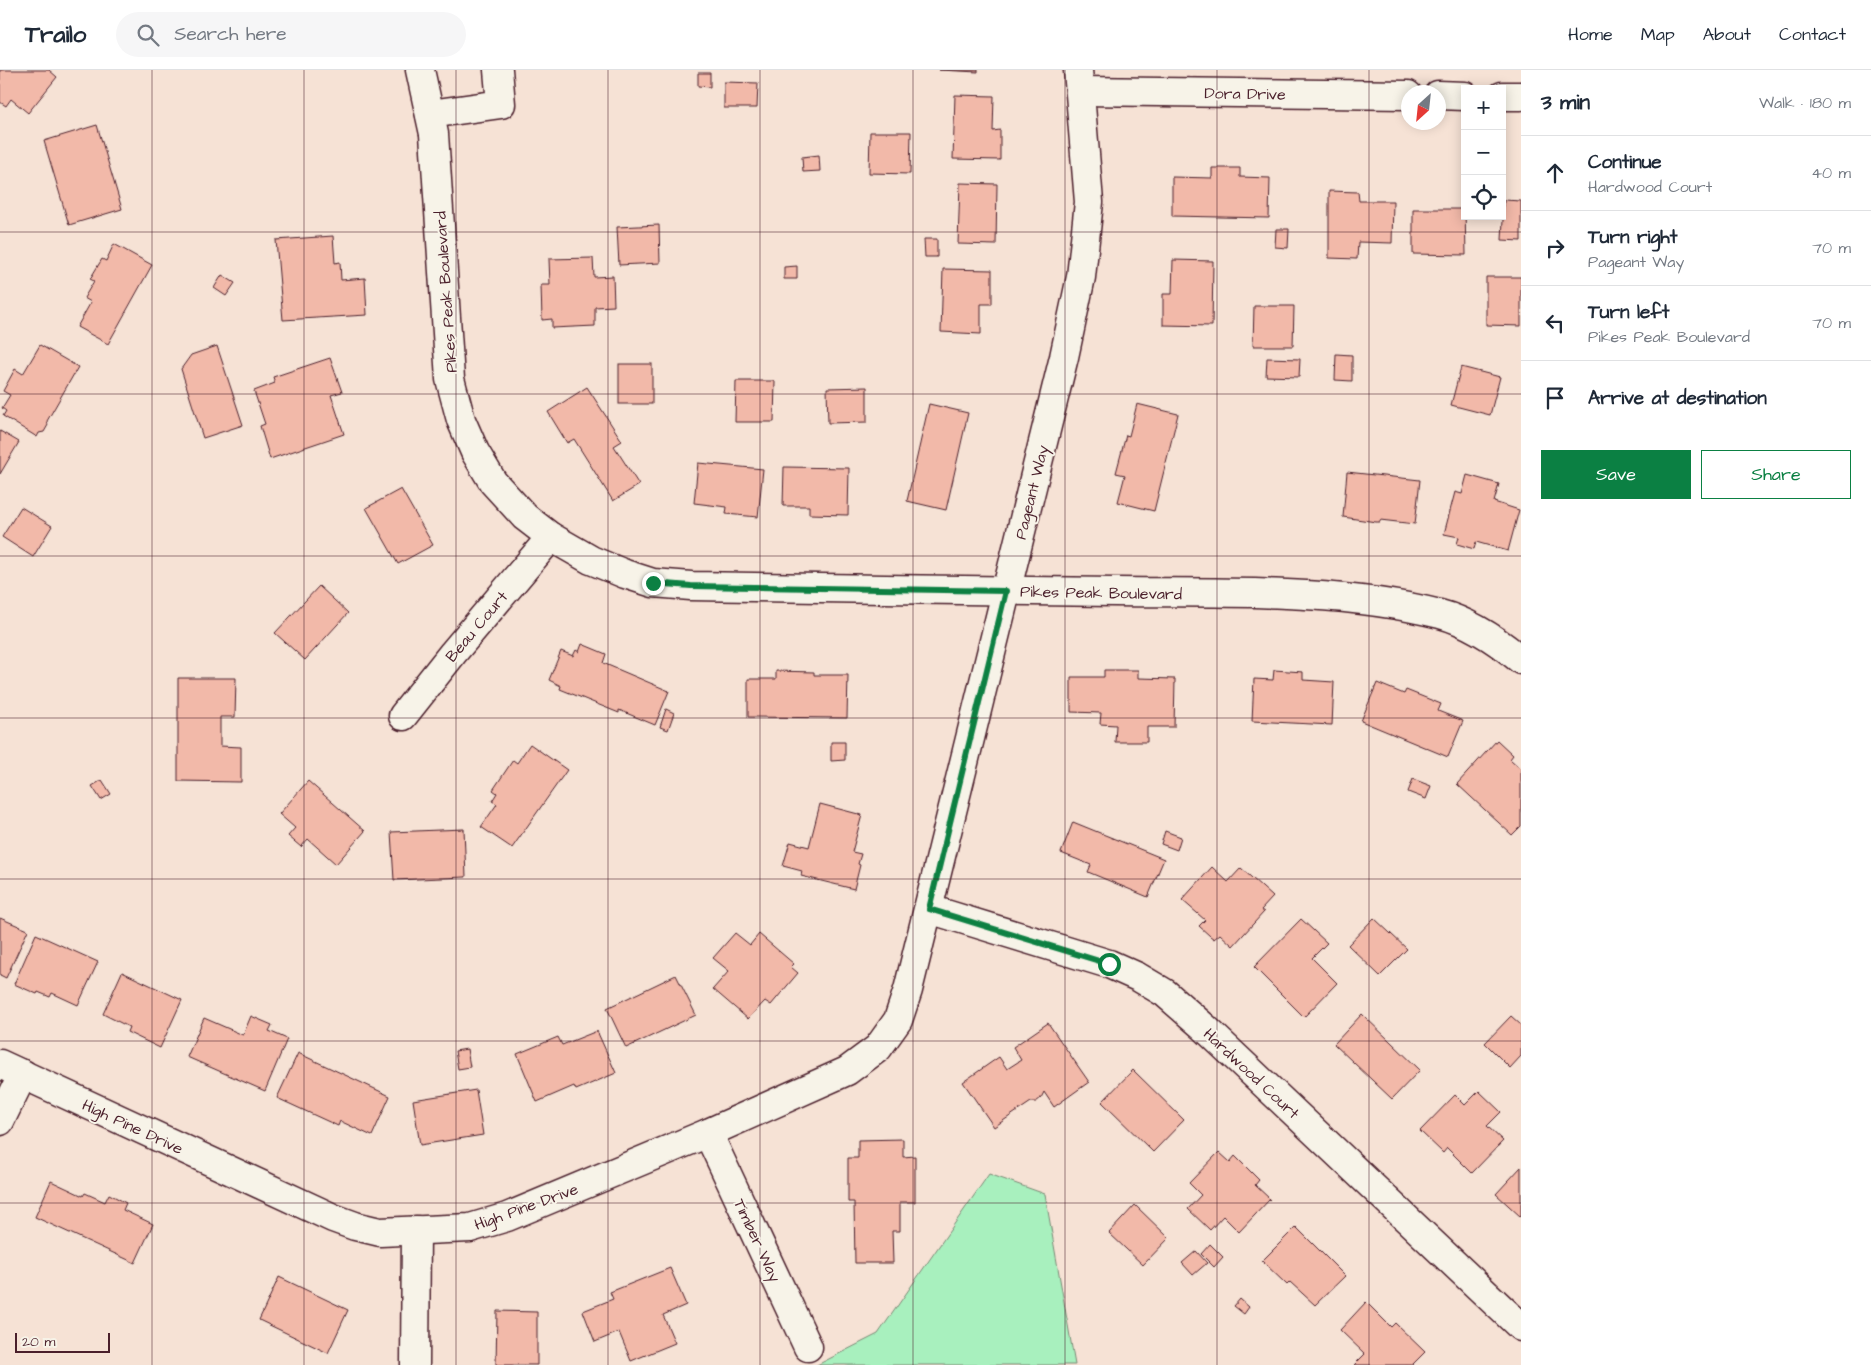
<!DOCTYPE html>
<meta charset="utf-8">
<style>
:root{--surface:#fff;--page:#f6f6f7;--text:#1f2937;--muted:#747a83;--line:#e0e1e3;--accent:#0b8043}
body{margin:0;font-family:"Architects Daughter",sans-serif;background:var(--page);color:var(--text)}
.controls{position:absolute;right:15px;top:15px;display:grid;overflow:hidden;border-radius:0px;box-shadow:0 2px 12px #0003}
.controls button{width:45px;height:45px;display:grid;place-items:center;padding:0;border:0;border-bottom:1px solid var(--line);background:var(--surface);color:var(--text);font:25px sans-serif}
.compass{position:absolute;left:1401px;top:15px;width:45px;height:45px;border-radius:50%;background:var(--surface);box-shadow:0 2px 12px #0003;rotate:207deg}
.scale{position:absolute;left:15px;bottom:12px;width:95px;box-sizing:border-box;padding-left:5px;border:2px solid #4a1f2b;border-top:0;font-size:14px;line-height:18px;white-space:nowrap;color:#4a1f2b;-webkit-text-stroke:4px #f7f3e8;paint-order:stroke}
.stop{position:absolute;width:15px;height:15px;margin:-11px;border:4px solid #0b8043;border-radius:50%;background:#fff}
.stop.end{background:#0b8043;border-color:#fff;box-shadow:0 1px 5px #0008}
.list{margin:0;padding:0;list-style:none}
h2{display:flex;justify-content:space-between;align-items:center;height:65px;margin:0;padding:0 20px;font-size:21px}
h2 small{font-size:16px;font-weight:400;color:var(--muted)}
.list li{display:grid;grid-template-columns:32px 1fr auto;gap:15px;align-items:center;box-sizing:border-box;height:75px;padding:0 20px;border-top:1px solid var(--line)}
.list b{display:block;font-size:19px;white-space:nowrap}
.list p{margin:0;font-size:16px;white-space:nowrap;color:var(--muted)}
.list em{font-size:16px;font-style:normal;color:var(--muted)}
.actions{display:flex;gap:10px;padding:15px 20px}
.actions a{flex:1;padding:11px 0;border:1px solid var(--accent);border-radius:0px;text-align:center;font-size:18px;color:var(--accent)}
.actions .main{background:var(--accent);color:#fff}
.icon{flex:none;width:28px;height:28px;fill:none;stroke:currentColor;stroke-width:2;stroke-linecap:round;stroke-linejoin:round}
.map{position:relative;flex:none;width:1521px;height:1295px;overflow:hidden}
header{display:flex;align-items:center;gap:30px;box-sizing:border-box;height:70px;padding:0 25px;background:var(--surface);border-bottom:1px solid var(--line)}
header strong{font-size:24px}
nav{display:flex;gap:28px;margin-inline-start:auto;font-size:18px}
.search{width:350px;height:45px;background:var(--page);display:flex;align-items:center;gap:12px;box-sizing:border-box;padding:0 18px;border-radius:28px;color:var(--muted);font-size:19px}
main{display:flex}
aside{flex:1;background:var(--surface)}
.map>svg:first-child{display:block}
</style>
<header>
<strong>Trailo</strong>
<div class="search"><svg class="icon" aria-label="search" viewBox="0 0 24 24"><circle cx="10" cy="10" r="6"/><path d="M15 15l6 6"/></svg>Search here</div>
<nav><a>Home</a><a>Map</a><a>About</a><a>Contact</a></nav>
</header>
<main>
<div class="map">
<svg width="1521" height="1295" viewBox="0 0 1521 1295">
<rect width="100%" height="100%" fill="#f6e2d5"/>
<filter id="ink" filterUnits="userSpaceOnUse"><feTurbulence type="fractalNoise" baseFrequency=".02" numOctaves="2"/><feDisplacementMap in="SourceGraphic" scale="10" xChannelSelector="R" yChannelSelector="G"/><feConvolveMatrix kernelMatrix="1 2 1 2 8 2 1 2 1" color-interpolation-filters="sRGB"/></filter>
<g filter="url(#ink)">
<!-- green -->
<path fill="#a8f0be" stroke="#798874" d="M989 1104 1045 1124 1075 1295H817L878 1264Z"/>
<!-- building -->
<g fill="#f2b9a9" stroke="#4a1f2b">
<path d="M0 0H49L57 7 28 43 11 29 6 36 0 32Z"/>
<path d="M939 0H978V2Z"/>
<path d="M698 3H710V17L698 16Z"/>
<path d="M724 12 758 13 757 38H724Z"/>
<path d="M955 25 994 26 993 61 1000 60V90L953 89Z"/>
<path d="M97 55 122 139 69 155 44 71Z"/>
<path d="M870 62H911L910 104 869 103Z"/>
<path d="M819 85 820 101 803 102 802 87Z"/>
<path d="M1212 98H1240V107L1270 108 1269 148 1172 146V107L1212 108Z"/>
<path d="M960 113 997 114 996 175 958 174Z"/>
<path d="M1329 121 1358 122 1359 131H1393L1392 173 1358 172 1357 189 1329 188Z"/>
<path d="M1504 130 1521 131V171L1502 170Z"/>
<path d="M1413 139H1465L1466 185 1413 184Z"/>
<path d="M659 155 660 193 619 195 617 157Z"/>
<path d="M1276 159H1289L1288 178 1275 177Z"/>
<path d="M333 166 335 193 340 192 341 210 365 208 367 245 283 250 276 170Z"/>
<path d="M924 169H937V187H925Z"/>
<path d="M114 174 152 195 108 274 77 257 91 232 84 228 94 211 90 209 102 189 106 191Z"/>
<path d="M593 188 594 207 613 206 614 236 595 237V256L552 258V249L542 250 541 215H550L549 189Z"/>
<path d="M1173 190 1213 191 1212 256 1163 255V224H1172Z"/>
<path d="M797 196V209H784V197Z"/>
<path d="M943 199 992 200V234H981V264L941 262Z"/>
<path d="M222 205 235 213 226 226 214 218Z"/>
<path d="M1486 207H1521V256L1486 255Z"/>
<path d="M1254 236H1294L1293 276H1253Z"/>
<path d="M40 275 78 297 47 351 48 355 44 362 39 363 37 367 3 346 6 341 2 338 10 325 3 321 15 299 23 304Z"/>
<path d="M217 276 243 355 203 368 181 299 191 285Z"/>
<path d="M1336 284 1352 285V311L1335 310Z"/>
<path d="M330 288 342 322 331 325 344 364 270 389 260 356 265 354 254 321 275 313 273 307Z"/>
<path d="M1267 288 1300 289 1299 307 1266 306Z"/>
<rect x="619" y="294" width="33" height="40"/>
<path d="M1461 297 1500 307 1490 345 1451 335Z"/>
<path d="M736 311H775L774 352H735Z"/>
<path d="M587 317 622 371 614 376 639 415 613 431 574 369 567 373 548 342Z"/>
<path d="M867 317V352L828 353 827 318Z"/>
<path d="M929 334 968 343 946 440 907 431Z"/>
<path d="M1137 334 1178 344 1154 441 1118 432 1125 405 1116 403 1126 365 1129 366Z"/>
<path d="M0 361 19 372 0 404Z"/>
<path d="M698 393 763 399 758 447 726 444 727 437 694 433Z"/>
<path d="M784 397 849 398 848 445 809 444V436H783Z"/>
<path d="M1347 402 1420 410 1415 454 1380 450V452H1376L1343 447Z"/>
<path d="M1467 405 1499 414 1494 432 1519 440 1508 481 1476 472 1474 479 1457 474 1459 467 1444 464 1455 422 1462 424Z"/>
<path d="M401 419 433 475 398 494 366 438Z"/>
<path d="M21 437 52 456 33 487 2 467Z"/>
<path d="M319 516 348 543 305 590 275 563Z"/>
<path d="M582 574 606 584 603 593 669 621 655 655 619 640V643L560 619 561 616 549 610 561 581 573 586 576 580 579 582Z"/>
<path d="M1104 600H1138V608L1175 609 1174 657H1147V672H1115L1116 655 1100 654 1101 643 1071 642V607H1104Z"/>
<path d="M1274 600 1303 602V610L1334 612 1332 655 1252 651 1254 609 1273 610Z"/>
<path d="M776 601 814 602V605H848L847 648 748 647V609H776Z"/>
<path d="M178 608H236L235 647H220V676L241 677V712L178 711Z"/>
<path d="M1377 613 1404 624 1406 620 1441 634 1438 641 1463 651 1448 687 1361 651Z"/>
<path d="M666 639 674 643 668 660 660 657Z"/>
<path d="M1497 670 1513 685 1510 689 1521 699V756L1512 765 1457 714Z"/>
<path d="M831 672H845V690L831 691Z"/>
<path d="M530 674 567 700 512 778 481 757 497 734 492 731 497 723 493 720 513 690 517 693Z"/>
<path d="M1413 709 1431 716 1426 729 1408 722Z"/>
<path d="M102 710 111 724 101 730 92 716Z"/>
<path d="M308 711 365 761 336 794 308 769 301 777 288 766 295 758 279 744Z"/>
<path d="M820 734 862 745 852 782 861 784 858 794 860 795 854 819 801 806 802 801 783 796 790 772 809 777Z"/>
<path d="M1073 752 1164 789 1148 827 1088 802 1091 795 1061 783Z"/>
<path d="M464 759 466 807 394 810 391 762Z"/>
<path d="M1165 761 1181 767 1177 780 1161 774Z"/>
<path d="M1212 797 1228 812 1241 798 1273 827 1261 840 1264 842 1233 876 1220 864 1214 869 1210 866 1199 856 1205 850 1182 830Z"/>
<path d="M0 848 28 860 6 908 0 905Z"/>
<path d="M1374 848 1407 879 1380 906 1348 875Z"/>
<path d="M1301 849 1327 873 1312 888 1337 913 1304 947 1254 897Z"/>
<path d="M735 863 750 875 759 864 794 894 791 897 798 903 771 935 765 931 748 949 713 919 729 901 713 888Z"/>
<path d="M36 864 98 892 78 935 52 923 50 927 38 922 37 924 14 914Z"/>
<path d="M122 902 182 930 160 978 127 962 129 957 103 944Z"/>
<path d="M676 905 696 945 626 978 607 938Z"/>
<path d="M1362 944 1420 1000 1392 1029 1334 974Z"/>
<path d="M251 946 272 955 269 961 287 969 265 1021 187 987 204 948 243 965Z"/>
<path d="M1511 946 1521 955V986L1510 998 1485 973Z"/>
<path d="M1048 953 1089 1012 1054 1037 1044 1022 1041 1028 1036 1032H1031L994 1057 963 1012 999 987 1007 999 1021 990 1013 977Z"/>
<path d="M597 961 616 1003 576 1020 574 1016 537 1032 517 984 558 967 562 975Z"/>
<path d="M467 979 470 997 458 999 455 981Z"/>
<path d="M298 983 390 1026 372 1066 340 1051 338 1056 277 1028Z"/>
<path d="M1133 1000 1184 1050 1153 1082 1102 1032Z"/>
<path d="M476 1020 483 1065 420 1075 413 1030Z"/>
<path d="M1479 1021 1501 1042 1487 1056 1503 1071 1472 1103 1447 1078 1443 1083 1420 1061 1455 1025 1465 1035Z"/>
<path d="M903 1069V1087L915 1086V1132H900V1161H892L893 1193H855L854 1132H848V1088H858V1070Z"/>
<path d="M1219 1082 1230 1092 1235 1086 1259 1110 1255 1115 1270 1129 1239 1162 1223 1146 1210 1160 1188 1139 1201 1125 1189 1113Z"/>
<path d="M1521 1097V1147L1496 1124Z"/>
<path d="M51 1111 83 1126 85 1123 105 1132 109 1124 115 1127 126 1133 123 1140 153 1154 135 1193 35 1147Z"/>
<path d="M1135 1135 1169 1168 1143 1195 1109 1163Z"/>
<path d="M1296 1157 1345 1206 1315 1235 1290 1212 1287 1215 1262 1191Z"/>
<path d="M1210 1174 1223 1187 1214 1197 1201 1184Z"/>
<path d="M1196 1181 1207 1193 1193 1205 1182 1193Z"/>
<path d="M670 1198 686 1235 663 1245 675 1273 631 1291 619 1262 595 1272 583 1241 613 1229 610 1222Z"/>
<path d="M279 1207 348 1240 328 1283 259 1250Z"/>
<path d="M1240 1229 1249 1237 1244 1244 1234 1236Z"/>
<path d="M1366 1232 1391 1257 1395 1253 1425 1282 1412 1295H1354L1365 1284 1340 1260Z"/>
<path d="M497 1241 537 1242V1295H496Z"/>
</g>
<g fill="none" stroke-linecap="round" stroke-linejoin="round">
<defs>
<g id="minor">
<path d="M420 0 434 64 450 309 461 350 475 382 493 412 525 447 551 467 591 490 625 504 653 513 691 516C832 518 974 521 1115 522 1221 523 1338 518 1440 544 1470 552 1498 571 1521 590"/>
<path d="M1081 21 1408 25"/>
<path d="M1438 25 1465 26"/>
<path d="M1502 26H1521"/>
<path d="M430 44 501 34 498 0"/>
<path d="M403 646 453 583 551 467"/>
<path d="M929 839 1109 894 1138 907 1165 923 1204 957 1521 1257"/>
<path d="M0 994 333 1148 355 1156 380 1162 470 1158 507 1147 708 1063 847 1001 878 978 898 950 908 920 1064 287 1081 207 1089 132 1078 0"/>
<path d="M0 1051 23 1004"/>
<path d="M708 1063 808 1277"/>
<path d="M415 1295 416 1160"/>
</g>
</defs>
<!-- minor casing -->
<use href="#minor" stroke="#4a1f2b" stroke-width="31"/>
<!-- minor -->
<use href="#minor" stroke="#f7f3e8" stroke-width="28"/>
</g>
</g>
<g fill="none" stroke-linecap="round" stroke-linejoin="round" filter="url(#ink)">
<!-- route -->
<path stroke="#0b8043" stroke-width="6" d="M653 513 691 516 1006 521 929 839 1109 894"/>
</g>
<!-- grid -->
<path fill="none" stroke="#4a1f2b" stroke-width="1" stroke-opacity="0.55" d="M152 0V1295M304 0V1295M456 0V1295M608 0V1295M760 0V1295M913 0V1295M1065 0V1295M1217 0V1295M1369 0V1295M0 162H1521M0 324H1521M0 486H1521M0 648H1521M0 809H1521M0 971H1521M0 1133H1521"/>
<g text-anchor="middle" stroke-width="4" stroke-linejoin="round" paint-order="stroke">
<!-- street labels -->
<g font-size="16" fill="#4a1f2b" stroke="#f7f3e8">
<text transform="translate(1245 23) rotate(1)" y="6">Dora Drive</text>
<text transform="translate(445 222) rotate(-94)" y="6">Pikes Peak Boulevard</text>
<text transform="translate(1031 422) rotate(-76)" y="6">Pageant Way</text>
<text transform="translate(1101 522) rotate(1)" y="6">Pikes Peak Boulevard</text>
<text transform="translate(476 556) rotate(-50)" y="6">Beau Court</text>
<text transform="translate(1252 1003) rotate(43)" y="6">Hardwood Court</text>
<text transform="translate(133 1056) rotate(25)" y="6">High Pine Drive</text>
<text transform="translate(526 1136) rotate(-20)" y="6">High Pine Drive</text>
<text transform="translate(758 1170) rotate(65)" y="6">Timber Way</text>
</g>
</g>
</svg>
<div class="controls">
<button>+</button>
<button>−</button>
<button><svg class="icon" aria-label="locate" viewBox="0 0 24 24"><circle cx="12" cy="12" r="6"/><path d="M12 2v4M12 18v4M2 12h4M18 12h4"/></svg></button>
</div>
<svg class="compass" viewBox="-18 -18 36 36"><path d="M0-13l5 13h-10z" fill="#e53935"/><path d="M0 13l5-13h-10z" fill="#747a83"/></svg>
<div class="scale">20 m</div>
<div class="stop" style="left:1109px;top:894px"></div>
<div class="stop end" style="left:653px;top:513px"></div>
</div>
<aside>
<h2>3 min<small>Walk · 180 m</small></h2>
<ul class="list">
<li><svg class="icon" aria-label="ahead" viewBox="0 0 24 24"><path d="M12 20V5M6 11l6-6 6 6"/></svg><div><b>Continue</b><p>Hardwood Court</p></div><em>40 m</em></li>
<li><svg class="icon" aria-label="right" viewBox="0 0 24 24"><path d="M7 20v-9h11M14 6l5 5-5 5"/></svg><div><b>Turn right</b><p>Pageant Way</p></div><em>70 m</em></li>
<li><svg class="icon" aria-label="left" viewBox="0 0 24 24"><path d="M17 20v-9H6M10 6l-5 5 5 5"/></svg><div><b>Turn left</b><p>Pikes Peak Boulevard</p></div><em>70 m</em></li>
<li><svg class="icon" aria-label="arrive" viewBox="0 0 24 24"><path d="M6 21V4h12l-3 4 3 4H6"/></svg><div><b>Arrive at destination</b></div></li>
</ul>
<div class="actions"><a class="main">Save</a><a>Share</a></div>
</aside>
</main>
